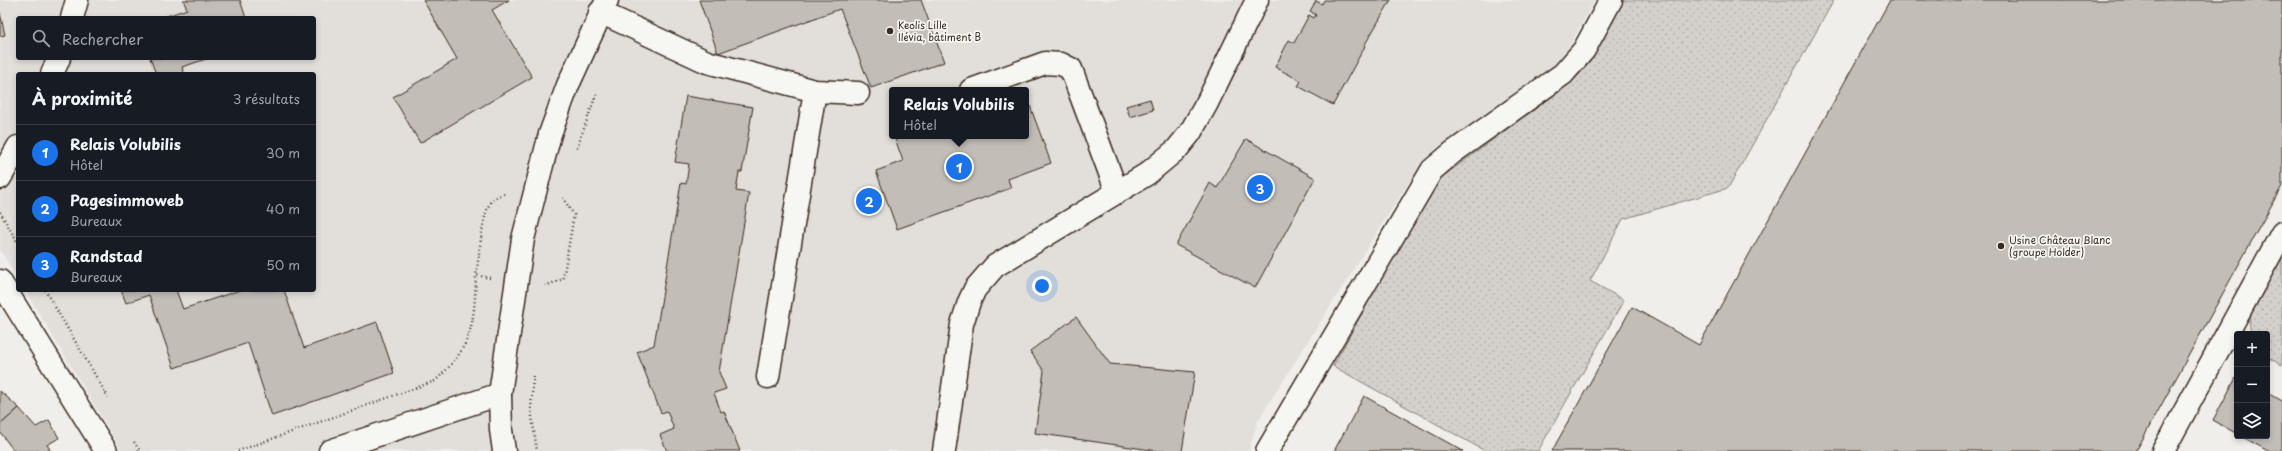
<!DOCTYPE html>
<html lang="fr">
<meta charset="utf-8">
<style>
:root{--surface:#171b24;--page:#20242c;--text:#f1f3f6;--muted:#9ea1a6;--line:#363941;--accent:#1a73e8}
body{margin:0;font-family:"Playpen Sans",sans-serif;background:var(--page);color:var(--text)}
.controls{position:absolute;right:12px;bottom:12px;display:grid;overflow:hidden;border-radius:4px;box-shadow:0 2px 6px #0003}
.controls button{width:36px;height:36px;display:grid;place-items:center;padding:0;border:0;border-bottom:1px solid var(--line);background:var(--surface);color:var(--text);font:20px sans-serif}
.you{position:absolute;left:1042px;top:286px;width:14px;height:14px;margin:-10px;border:3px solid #fff;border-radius:50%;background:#1a73e8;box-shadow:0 0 0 6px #1a73e833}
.badge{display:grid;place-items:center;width:26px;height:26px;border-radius:50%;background:var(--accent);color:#fff;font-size:13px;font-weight:700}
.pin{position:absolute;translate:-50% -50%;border:2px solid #fff;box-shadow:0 1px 4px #0006}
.popup{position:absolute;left:889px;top:87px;width:140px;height:52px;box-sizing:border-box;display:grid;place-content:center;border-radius:4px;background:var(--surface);filter:drop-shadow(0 1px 3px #0005);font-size:13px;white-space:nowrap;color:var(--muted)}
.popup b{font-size:15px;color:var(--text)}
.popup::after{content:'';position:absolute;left:50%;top:100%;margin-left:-8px;border:8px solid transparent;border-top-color:var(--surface)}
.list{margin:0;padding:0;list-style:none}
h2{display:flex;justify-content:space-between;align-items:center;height:52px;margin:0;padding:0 16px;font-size:17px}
h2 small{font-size:13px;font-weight:400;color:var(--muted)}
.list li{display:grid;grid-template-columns:26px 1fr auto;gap:12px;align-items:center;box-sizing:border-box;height:56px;padding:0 16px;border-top:1px solid var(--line)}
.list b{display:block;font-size:15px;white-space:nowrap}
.list p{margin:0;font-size:13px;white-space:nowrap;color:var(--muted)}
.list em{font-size:13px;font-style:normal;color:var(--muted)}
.icon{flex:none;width:22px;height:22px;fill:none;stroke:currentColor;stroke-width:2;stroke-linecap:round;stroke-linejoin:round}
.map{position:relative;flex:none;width:2282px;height:451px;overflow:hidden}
.search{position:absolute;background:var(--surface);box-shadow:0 2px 6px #0003;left:16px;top:16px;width:300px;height:44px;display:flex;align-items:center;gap:10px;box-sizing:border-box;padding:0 14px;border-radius:4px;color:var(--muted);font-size:15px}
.panel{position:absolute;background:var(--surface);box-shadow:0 2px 6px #0003;left:16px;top:72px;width:300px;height:220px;border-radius:4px}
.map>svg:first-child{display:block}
</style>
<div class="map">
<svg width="2282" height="451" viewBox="0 0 2282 451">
<defs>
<pattern id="grass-dots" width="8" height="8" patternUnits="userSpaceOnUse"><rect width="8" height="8" fill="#d4d1cc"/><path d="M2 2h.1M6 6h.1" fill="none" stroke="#b7b4af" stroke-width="1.8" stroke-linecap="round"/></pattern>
</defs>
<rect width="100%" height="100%" fill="#efeeea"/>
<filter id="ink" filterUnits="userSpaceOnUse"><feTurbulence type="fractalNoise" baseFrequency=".025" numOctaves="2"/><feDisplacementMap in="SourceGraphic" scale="8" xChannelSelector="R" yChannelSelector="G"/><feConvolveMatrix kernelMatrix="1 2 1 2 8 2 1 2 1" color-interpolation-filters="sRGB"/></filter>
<g filter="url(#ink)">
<!-- built -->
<path fill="#e2dfdb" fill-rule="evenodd" d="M0 0H1595L1567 50 1546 76 1430 159 1407 185 1257 422 1249 451H122L25 290H314V74H18V279L0 250ZM18 18H314V58H18ZM892 90H1026V136H892Z"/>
<!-- grass -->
<g fill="url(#grass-dots)" stroke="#887e75">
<path d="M1622 0H1834L1728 188 1623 219 1590 281 1624 300 1538 451H1485L1333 366 1434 183 1573 81 1587 66Z"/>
<path d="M2282 249V365L2267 357V334H2252C2241 313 2271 269 2282 249Z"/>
</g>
<!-- building -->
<g fill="#c2bdb7" stroke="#3b2a1e">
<path d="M183 0H240L246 18H161L187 9Z"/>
<path d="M423 0H509L492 10 532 77 420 143 393 97 457 59Z"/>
<path d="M699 0H921L944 62 871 88 840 9 718 53Z"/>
<path d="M1324 0H1391L1364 46H1365L1333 105 1298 86 1301 81 1275 67 1289 40 1294 43 1309 15 1314 18 1316 15 1310 11 1316 1 1322 4Z"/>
<path d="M1890 0H2282V186L2136 451H1552L1632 307 1699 345Z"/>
<path d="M0 13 5 35 0 36Z"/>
<path d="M150 58H209L182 67 184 74H156Z"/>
<path d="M686 96 753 107 742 172H739L736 191 749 193 719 372 726 389 714 393 721 412 724 411 740 451H667L660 435 674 429 667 411 661 413 637 352 654 345 681 183 686 184 689 164 675 162Z"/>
<path d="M1150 99 1153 110 1130 117 1126 106Z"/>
<path d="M1029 103 1051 163 1008 179 1011 188 897 229 876 171 903 161 894 136H1026V104Z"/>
<path d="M1246 139 1315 178 1255 288 1176 245 1210 183 1217 188Z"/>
<path d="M121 290H176L183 309 240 290H284L304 348 377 322 394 373 272 416 248 343 174 368 149 295 126 303Z"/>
<path d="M1076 317 1110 364 1195 372 1182 451H1158L1035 433 1044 371 1030 351Z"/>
<path d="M2237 376V434L2213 420Z"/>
<path d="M0 391 19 408 0 425Z"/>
<path d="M2267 392 2282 401V448L2280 451H2268L2241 436H2267Z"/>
<path d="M1364 396 1463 451H1334Z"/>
<path d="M19 408 36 427 49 420 59 438 47 445 50 449 46 451H14L0 432V425Z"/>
</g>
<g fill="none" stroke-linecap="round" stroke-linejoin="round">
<defs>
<g id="minor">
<path d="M600 12 707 62 815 91 858 93"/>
<path d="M72 18 77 0"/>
<path d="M52 74 59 58"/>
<path d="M971 90 1045 63 1061 64 1071 69 1117 192"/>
<path d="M0 178 18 147"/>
<path d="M0 281 106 451"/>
<path d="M768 377 815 91"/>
<path d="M330 451 500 394"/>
<path d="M504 451 501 430 500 394 523 239 550 134 568 85 607 0"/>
<path d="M944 451 962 324 969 302 975 289 995 266 1147 174 1177 149 1190 133 1207 103 1257 0"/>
<path d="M1267 451 1432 170 1452 153 1563 74 1584 50 1611 0"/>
<path d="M2163 451 2282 233"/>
</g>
</defs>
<!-- minor casing -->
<use href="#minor" stroke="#3b2a1e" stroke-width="25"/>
<!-- path -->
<g stroke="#3b2a1e" stroke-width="2.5" stroke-dasharray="1 3" stroke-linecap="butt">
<path d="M577 148 597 92"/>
<path d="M0 212 18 243"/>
<path d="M490 278 476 275C479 258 482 219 489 205 492 198 499 196 506 193"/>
<path d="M545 286 563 279 574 215 563 198"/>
<path d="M45 290 108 397"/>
<path d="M533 376 531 410 537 451"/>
<path d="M134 442 140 451"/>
<path d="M238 451 435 381C473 346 474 325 476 275"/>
</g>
<!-- minor -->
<use href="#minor" stroke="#f6f6f2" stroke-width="22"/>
</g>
</g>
<!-- markers -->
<g fill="#3b2a1e" stroke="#f6f6f2" stroke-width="1.5">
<circle cx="890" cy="31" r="4"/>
<circle cx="2001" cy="246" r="4"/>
</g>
<g text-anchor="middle" stroke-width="3.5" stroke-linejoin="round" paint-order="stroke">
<!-- poi labels -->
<g font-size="10" fill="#3b2a1e" stroke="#f6f6f2" text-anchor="start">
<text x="898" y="29">Keolis Lille<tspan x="898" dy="12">Ilévia, bâtiment B</tspan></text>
<text x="2009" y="244">Usine Château Blanc<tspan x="2009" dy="12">(groupe Holder)</tspan></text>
</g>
</g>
</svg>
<div class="controls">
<button>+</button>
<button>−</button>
<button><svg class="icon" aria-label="layers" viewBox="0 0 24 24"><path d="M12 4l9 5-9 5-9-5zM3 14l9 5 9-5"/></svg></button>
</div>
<div class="you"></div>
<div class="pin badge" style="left:959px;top:167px">1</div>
<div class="popup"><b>Relais Volubilis</b>Hôtel</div>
<div class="pin badge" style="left:869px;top:201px">2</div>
<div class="pin badge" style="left:1260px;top:188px">3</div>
<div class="search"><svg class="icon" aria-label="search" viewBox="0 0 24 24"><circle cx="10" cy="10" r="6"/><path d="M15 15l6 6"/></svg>Rechercher</div>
<section class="panel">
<h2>À proximité<small>3 résultats</small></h2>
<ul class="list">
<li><span class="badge">1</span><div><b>Relais Volubilis</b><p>Hôtel</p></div><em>30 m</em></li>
<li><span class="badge">2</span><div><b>Pagesimmoweb</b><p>Bureaux</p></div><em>40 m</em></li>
<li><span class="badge">3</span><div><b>Randstad</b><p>Bureaux</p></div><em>50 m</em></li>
</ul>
</section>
</div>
